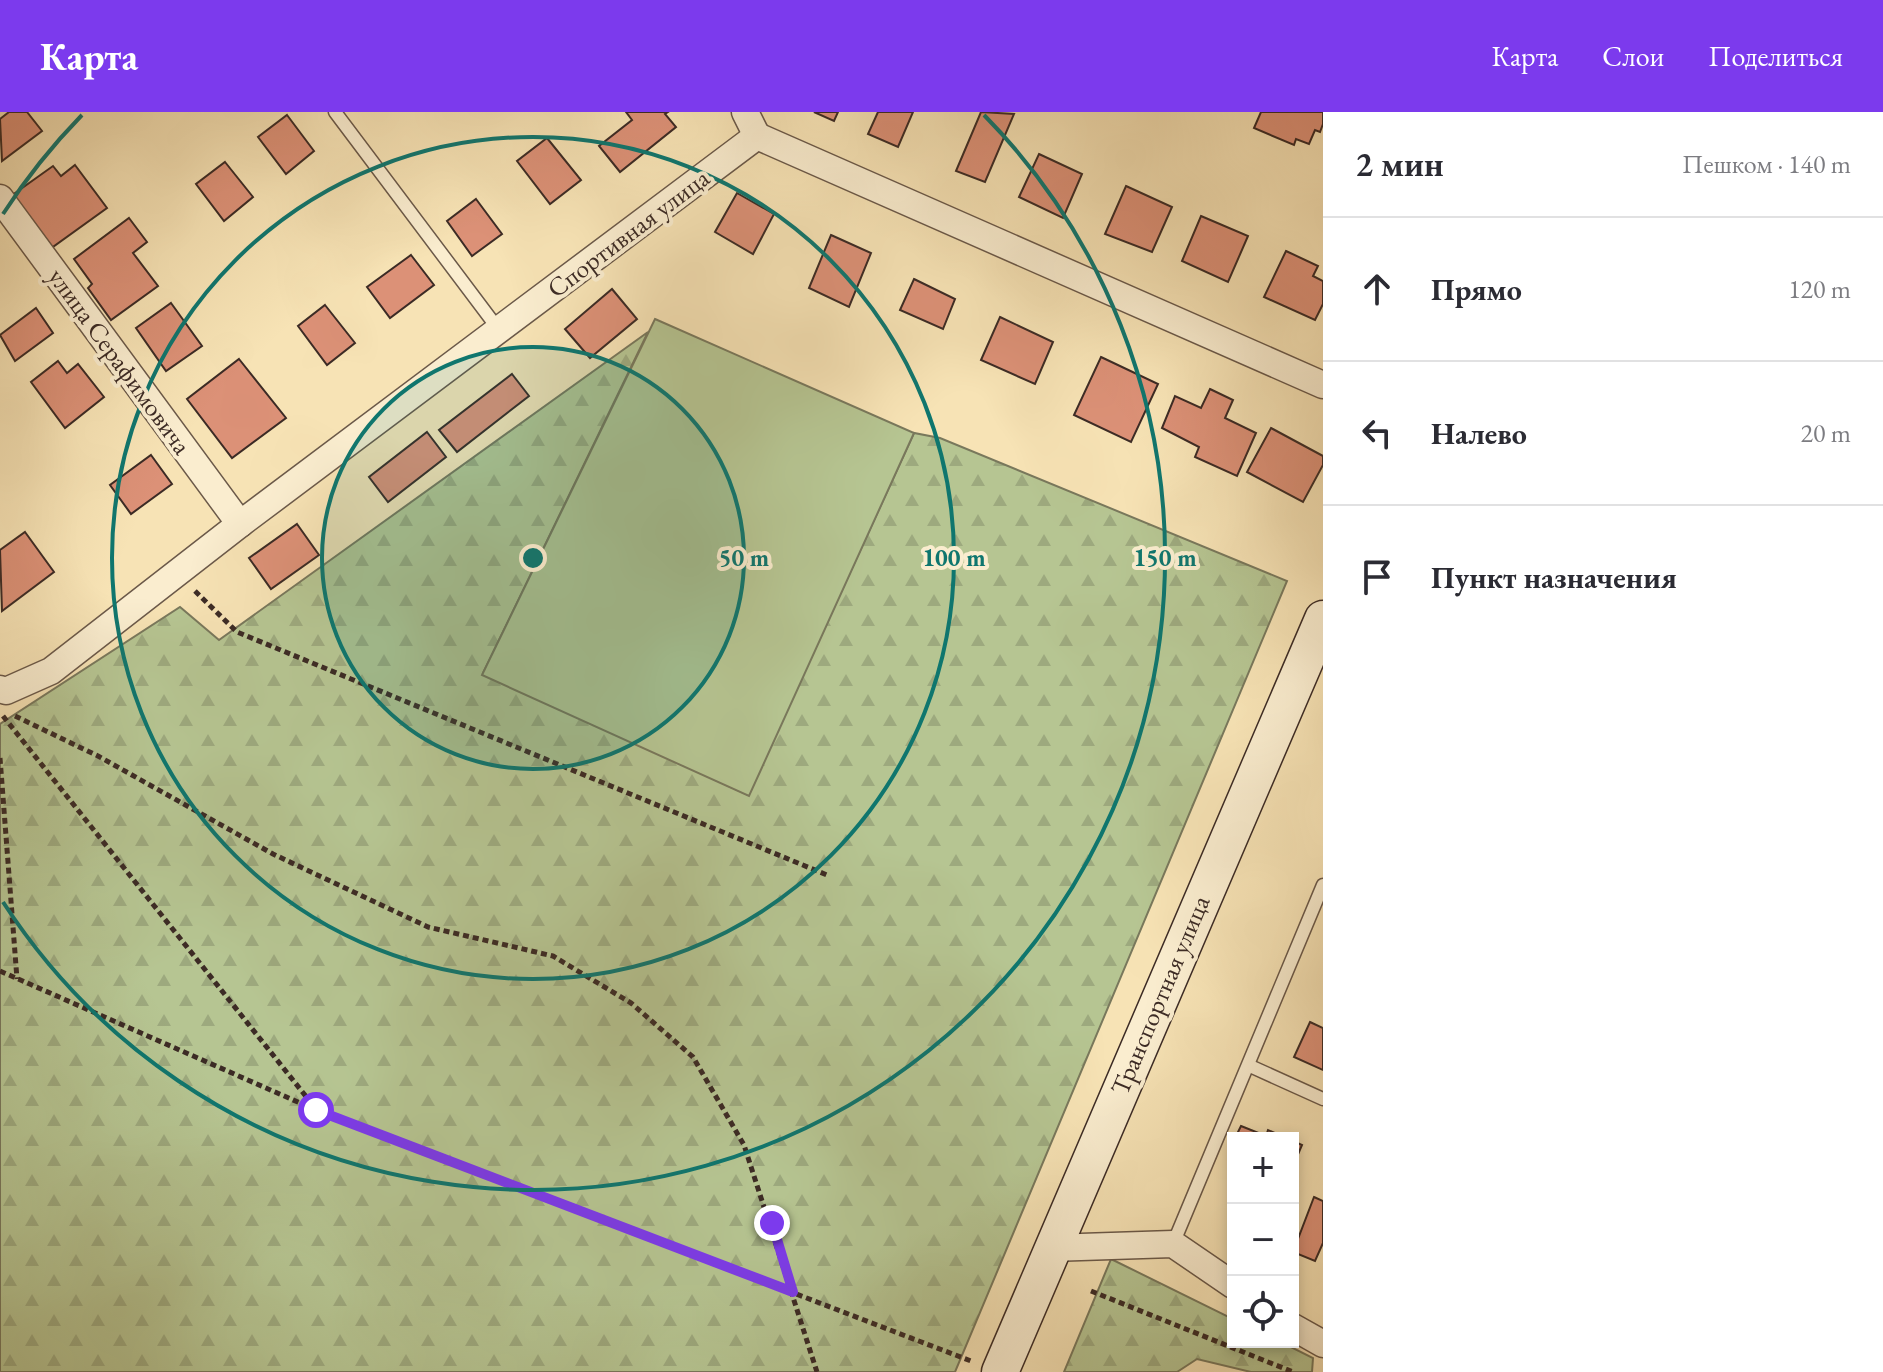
<!DOCTYPE html>
<html lang="ru">
<meta charset="utf-8">
<style>
:root{--surface:#fff;--page:#f7f7f7;--text:#2b2b33;--muted:#7c7c81;--line:#e1e1e2;--accent:#7c3aed}
body{margin:0;font-family:"EB Garamond",serif;background:var(--page);color:var(--text)}
.controls{position:absolute;right:24px;bottom:24px;display:grid;overflow:hidden;border-radius:0px;box-shadow:0 4px 12px #0003}
.controls button{width:72px;height:72px;display:grid;place-items:center;padding:0;border:0;border-bottom:2px solid var(--line);background:var(--surface);color:var(--text);font:40px sans-serif}
.stop{position:absolute;width:24px;height:24px;margin:-18px;border:6px solid #7c3aed;border-radius:50%;background:#fff}
.stop.end{background:#7c3aed;border-color:#fff;box-shadow:0 2px 8px #0008}
.list{margin:0;padding:0;list-style:none}
h2{display:flex;justify-content:space-between;align-items:center;height:104px;margin:0;padding:0 32px;font-size:34px}
h2 small{font-size:26px;font-weight:400;color:var(--muted)}
.list li{display:grid;grid-template-columns:52px 1fr auto;gap:24px;align-items:center;box-sizing:border-box;height:144px;padding:0 32px;border-top:2px solid var(--line)}
.list b{display:block;font-size:30px;white-space:nowrap}
.list em{font-size:26px;font-style:normal;color:var(--muted)}
.icon{flex:none;width:44px;height:44px;fill:none;stroke:currentColor;stroke-width:2;stroke-linecap:round;stroke-linejoin:round}
.map{position:relative;flex:none;width:1323px;height:1260px;overflow:hidden}
header{display:flex;align-items:center;gap:48px;box-sizing:border-box;height:112px;padding:0 40px;background:var(--accent);color:#fff}
header strong{font-size:38px}
nav{display:flex;gap:44px;margin-inline-start:auto;font-size:28px}
main{display:flex}
aside{flex:1;background:var(--surface)}
.map>svg:first-child{display:block}
</style>
<header>
<strong>Карта</strong>
<nav><a>Карта</a><a>Слои</a><a>Поделиться</a></nav>
</header>
<main>
<div class="map">
<svg width="1323" height="1260" viewBox="0 0 1323 1260">
<defs>
<pattern id="forest-firs" width="22" height="20" patternUnits="userSpaceOnUse" patternTransform="scale(2)"><rect width="22" height="20" fill="#b6c592"/><path d="M5 1l3.5 6h-7zM16 11l3.5 6h-7z" fill="#9da97e"/></pattern>
</defs>
<rect width="100%" height="100%" fill="#f7e3b5"/>
<filter id="stains"><feTurbulence type="fractalNoise" baseFrequency=".0025" numOctaves="4"/><feColorMatrix values="0 0 0 0 .2 0 0 0 0 .09 0 0 0 0 .02 0 0 0 .5 -.17"/></filter>
<radialGradient id="worn" r=".72"><stop offset=".6" stop-color="#630" stop-opacity="0"/><stop offset="1" stop-color="#630" stop-opacity=".3"/></radialGradient>
<!-- forest -->
<g fill="url(#forest-firs)" stroke="#79785c" stroke-width="2">
<path d="M648 220 483 561 748 683 914 321 940 326 1287 469 955 1260H0V612L180 495 219 528Z"/>
<path d="M1111 1147 1233 1207V1230H1281L1313 1246 1312 1260H1251L1197 1247 1177 1260H1064Z"/>
</g>
<!-- pitch -->
<path fill="#b6c592" stroke="#79785c" stroke-width="2" d="M655 207 914 321 749 684 482 563Z"/>
<!-- building -->
<g fill="#dc9177" stroke="#3c2b25" stroke-width="2">
<path d="M9 0H27L42 19 2 49 0 7Z"/>
<path d="M626 0H668L665 2 676 15 620 60 599 34 632 8Z"/>
<path d="M814 0H838L834 9Z"/>
<path d="M878 0H913L898 35 868 22Z"/>
<path d="M981 0 1014 2 985 70 956 59Z"/>
<path d="M1261 0H1323V12L1320 20 1315 18 1309 32 1296 27 1294 33 1254 16Z"/>
<path d="M287 3 314 39 286 62 258 25Z"/>
<path d="M547 26 581 68 550 92 517 49Z"/>
<path d="M1039 42 1082 62 1063 106 1019 85Z"/>
<path d="M225 50 253 85 224 109 196 72Z"/>
<path d="M75 53 107 96 50 137 11 84 53 54 61 64Z"/>
<path d="M1126 74 1172 95 1152 140 1105 122Z"/>
<path d="M737 81 774 102 753 142 715 120Z"/>
<path d="M476 87 502 122 472 144 447 109Z"/>
<path d="M1201 104 1248 124 1228 170 1182 149Z"/>
<path d="M129 106 147 130 133 141 158 174 111 208 88 176 92 172 74 147Z"/>
<path d="M831 123 871 141 849 195 809 176Z"/>
<path d="M1286 139 1318 154 1313 164 1323 169V192L1315 208 1264 185Z"/>
<path d="M411 143 434 173 390 206 367 175Z"/>
<path d="M914 167 955 187 943 217 900 198Z"/>
<path d="M612 177 637 207 590 246 565 217Z"/>
<path d="M171 191 202 234 166 259 136 216Z"/>
<path d="M325 193 355 231 327 253 298 214Z"/>
<path d="M36 196 53 221 15 249 0 223Z"/>
<path d="M1000 205 1053 230 1035 272 981 248Z"/>
<path d="M1101 245 1158 272 1131 330 1074 303Z"/>
<path d="M239 247 286 306 232 346 187 287Z"/>
<path d="M58 249 67 261 78 252 104 285 65 316 31 270Z"/>
<path d="M512 262 529 284 457 340 439 318Z"/>
<path d="M1210 277 1233 288 1225 306 1256 321 1237 364 1195 345 1199 335 1162 316 1175 284 1201 296Z"/>
<path d="M1271 316 1323 344V353L1303 390 1247 360Z"/>
<path d="M427 320 446 345 388 390 369 365Z"/>
<path d="M151 343 172 372 131 402 110 373Z"/>
<path d="M297 412 319 443 271 477 249 446Z"/>
<path d="M25 420 54 460 2 499 0 438Z"/>
<path d="M1310 910 1323 916V958L1294 945Z"/>
<path d="M1241 1014 1266 1024 1268 1018 1286 1026H1235Z"/>
<path d="M1293 1029 1302 1033 1293 1054Z"/>
<path d="M1314 1085 1323 1089V1131L1315 1149 1293 1140Z"/>
</g>
<g fill="none" stroke-linecap="round" stroke-linejoin="round">
<defs>
<g id="lane">
<path d="M335 0 499 218"/>
<path d="M1250 954 1323 987"/>
<path d="M1173 1132 1323 773"/>
</g>
<g id="street">
<path d="M745 0 757 24"/>
<path d="M757 24 1323 273"/>
<path d="M0 86 240 412"/>
<path d="M0 577 6 579 51 559 240 412 757 24"/>
<path d="M1050 1136 1173 1132 1233 1173"/>
<path d="M1293 1215 1323 1232"/>
</g>
<path id="secondary" d="M1000 1260 1323 507"/>
</defs>
<!-- lane casing -->
<use href="#lane" stroke="#6b5949" stroke-width="15"/>
<!-- street casing -->
<use href="#street" stroke="#6b5949" stroke-width="29"/>
<!-- secondary casing -->
<use href="#secondary" stroke="#3c2b25" stroke-width="39"/>
<!-- path -->
<g stroke="#3c2b25" stroke-width="5" stroke-dasharray="6 4" stroke-linecap="butt">
<path d="M195 479 237 520 827 763"/>
<path d="M3 604 316 997"/>
<path d="M15 604 98 644 273 742 428 815 553 844 631 891 693 945 744 1033 817 1260"/>
<path d="M0 646 17 867"/>
<path d="M0 859 316 998 971 1249"/>
<path d="M1091 1179 1293 1260"/>
</g>
<!-- lane -->
<use href="#lane" stroke="#faedcf" stroke-width="12"/>
<!-- street -->
<use href="#street" stroke="#faedcf" stroke-width="26"/>
<!-- secondary -->
<use href="#secondary" stroke="#faedcf" stroke-width="36"/>
</g>
<g fill="none" stroke-linecap="round" stroke-linejoin="round">
<!-- route -->
<path stroke="#7c3aed" stroke-width="10" d="M316 998 793 1180 772 1111"/>
</g>
<!-- distance rings -->
<circle cx="533" cy="446" r="211" fill="#0f766e" fill-opacity=".12"/>
<g fill="none" stroke="#0f766e" stroke-width="4">
<circle cx="533" cy="446" r="211"/>
<circle cx="533" cy="446" r="421"/>
<path d="M3 102A632 632 0 0 1 82 3M984 3A632 632 0 1 1 3 790"/>
</g>
<g text-anchor="middle" stroke-width="8" stroke-linejoin="round" paint-order="stroke">
<!-- street labels -->
<g font-size="26" fill="#3c2b25" stroke="#faedcf">
<text transform="translate(628 121) rotate(-37)" y="9">Спортивная улица</text>
<text transform="translate(120 249) rotate(54)" y="9">улица Серафимовича</text>
<text transform="translate(1160 883) rotate(-67)" y="9">Транспортная улица</text>
</g>
</g>
<circle cx="533" cy="446" r="12" fill="#0f766e" stroke="#faedcf" stroke-width="4"/>
<g font-size="24" text-anchor="middle" font-weight="bold" fill="#0f766e" stroke="#faedcf" stroke-width="8" stroke-linejoin="round" paint-order="stroke">
<text x="744" y="454">50 m</text>
<text x="954" y="454">100 m</text>
<text x="1165" y="454">150 m</text>
</g>
<rect width="100%" height="100%" filter="url(#stains)"/>
<rect width="100%" height="100%" fill="url(#worn)"/>
</svg>
<div class="controls">
<button>+</button>
<button>−</button>
<button><svg class="icon" aria-label="locate" viewBox="0 0 24 24"><circle cx="12" cy="12" r="6"/><path d="M12 2v4M12 18v4M2 12h4M18 12h4"/></svg></button>
</div>
<div class="stop" style="left:316px;top:998px"></div>
<div class="stop end" style="left:772px;top:1111px"></div>
</div>
<aside>
<h2>2 мин<small>Пешком · 140 m</small></h2>
<ul class="list">
<li><svg class="icon" aria-label="ahead" viewBox="0 0 24 24"><path d="M12 20V5M6 11l6-6 6 6"/></svg><div><b>Прямо</b></div><em>120 m</em></li>
<li><svg class="icon" aria-label="left" viewBox="0 0 24 24"><path d="M17 20v-9H6M10 6l-5 5 5 5"/></svg><div><b>Налево</b></div><em>20 m</em></li>
<li><svg class="icon" aria-label="arrive" viewBox="0 0 24 24"><path d="M6 21V4h12l-3 4 3 4H6"/></svg><div><b>Пункт назначения</b></div></li>
</ul>
</aside>
</main>
